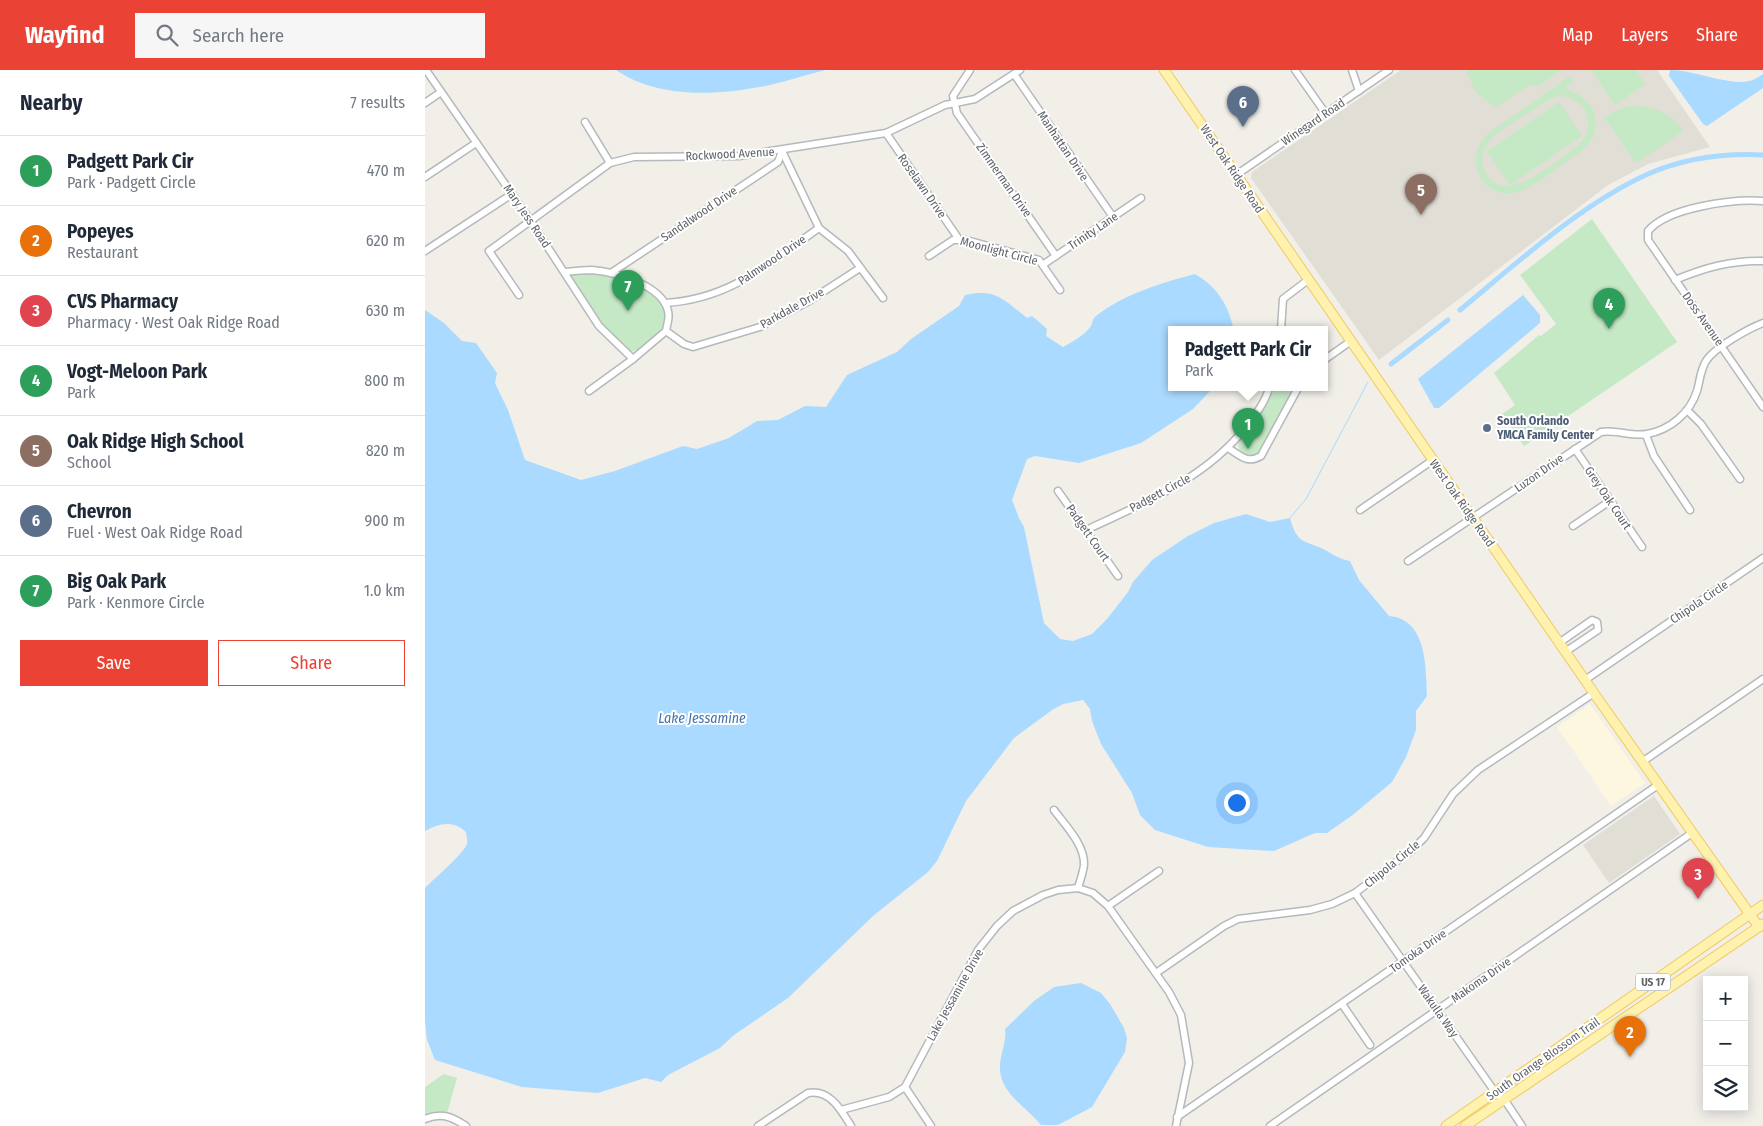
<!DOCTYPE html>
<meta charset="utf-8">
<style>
:root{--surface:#fff;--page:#f6f6f7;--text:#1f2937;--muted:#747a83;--line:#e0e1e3;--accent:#ea4335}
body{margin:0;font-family:"Fira Sans Condensed",sans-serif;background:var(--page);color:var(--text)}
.controls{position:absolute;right:15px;bottom:15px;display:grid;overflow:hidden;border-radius:0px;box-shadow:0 2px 12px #0003}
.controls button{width:45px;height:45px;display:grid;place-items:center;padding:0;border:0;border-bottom:1px solid var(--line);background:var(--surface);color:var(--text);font:25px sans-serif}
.you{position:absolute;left:811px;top:732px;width:18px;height:18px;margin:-12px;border:4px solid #fff;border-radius:50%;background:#1a73e8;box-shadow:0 0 0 8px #1a73e833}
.badge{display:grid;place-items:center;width:32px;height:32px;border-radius:50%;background:var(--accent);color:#fff;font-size:16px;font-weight:700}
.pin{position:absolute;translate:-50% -41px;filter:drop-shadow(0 1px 2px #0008)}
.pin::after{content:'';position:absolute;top:26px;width:18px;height:15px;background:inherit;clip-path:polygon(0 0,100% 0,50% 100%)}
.popup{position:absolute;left:743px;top:256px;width:160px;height:65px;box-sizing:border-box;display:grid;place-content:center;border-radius:0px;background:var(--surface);filter:drop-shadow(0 1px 4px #0005);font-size:16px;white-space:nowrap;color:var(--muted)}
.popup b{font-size:19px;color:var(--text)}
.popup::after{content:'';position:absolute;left:50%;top:100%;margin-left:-10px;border:10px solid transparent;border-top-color:var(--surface)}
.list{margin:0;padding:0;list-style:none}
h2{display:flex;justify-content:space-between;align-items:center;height:65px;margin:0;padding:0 20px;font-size:21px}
h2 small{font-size:16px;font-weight:400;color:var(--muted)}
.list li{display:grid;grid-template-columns:32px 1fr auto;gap:15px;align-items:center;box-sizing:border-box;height:70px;padding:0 20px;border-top:1px solid var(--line)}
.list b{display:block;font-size:19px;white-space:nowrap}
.list p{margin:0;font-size:16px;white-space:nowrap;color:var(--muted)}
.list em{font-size:16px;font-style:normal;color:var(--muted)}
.actions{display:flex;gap:10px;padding:15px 20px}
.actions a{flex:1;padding:11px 0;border:1px solid var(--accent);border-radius:0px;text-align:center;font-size:18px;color:var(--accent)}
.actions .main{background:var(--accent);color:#fff}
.icon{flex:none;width:28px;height:28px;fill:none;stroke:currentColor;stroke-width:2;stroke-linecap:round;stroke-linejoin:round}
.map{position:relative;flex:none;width:1338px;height:1056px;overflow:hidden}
header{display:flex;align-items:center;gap:30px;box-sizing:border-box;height:70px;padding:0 25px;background:var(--accent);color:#fff}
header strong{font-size:24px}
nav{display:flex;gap:28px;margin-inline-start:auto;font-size:18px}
.search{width:350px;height:45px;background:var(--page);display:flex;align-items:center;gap:12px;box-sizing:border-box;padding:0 18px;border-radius:0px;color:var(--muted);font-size:19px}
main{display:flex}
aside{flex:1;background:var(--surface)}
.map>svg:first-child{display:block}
</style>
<header>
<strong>Wayfind</strong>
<div class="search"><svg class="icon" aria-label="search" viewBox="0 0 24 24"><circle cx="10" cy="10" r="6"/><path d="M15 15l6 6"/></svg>Search here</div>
<nav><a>Map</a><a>Layers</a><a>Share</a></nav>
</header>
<main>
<aside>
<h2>Nearby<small>7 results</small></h2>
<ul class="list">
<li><span class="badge" style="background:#2e9e5b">1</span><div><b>Padgett Park Cir</b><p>Park · Padgett Circle</p></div><em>470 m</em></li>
<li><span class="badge" style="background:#e8710a">2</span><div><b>Popeyes</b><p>Restaurant</p></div><em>620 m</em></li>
<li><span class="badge" style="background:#e0444e">3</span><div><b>CVS Pharmacy</b><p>Pharmacy · West Oak Ridge Road</p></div><em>630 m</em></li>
<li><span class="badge" style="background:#2e9e5b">4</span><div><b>Vogt-Meloon Park</b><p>Park</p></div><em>800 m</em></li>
<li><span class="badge" style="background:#8d6e63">5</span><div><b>Oak Ridge High School</b><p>School</p></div><em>820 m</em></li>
<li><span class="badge" style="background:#5c6f8a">6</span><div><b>Chevron</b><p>Fuel · West Oak Ridge Road</p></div><em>900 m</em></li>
<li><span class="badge" style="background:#2e9e5b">7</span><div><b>Big Oak Park</b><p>Park · Kenmore Circle</p></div><em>1.0 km</em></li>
</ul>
<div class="actions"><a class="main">Save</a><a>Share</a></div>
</aside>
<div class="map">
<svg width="1338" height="1056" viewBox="0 0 1338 1056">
<rect width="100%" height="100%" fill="#f1efe8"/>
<!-- commercial -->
<path fill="#fef7e0" d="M1165 634 1220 713 1186 736 1132 657Z"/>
<!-- education -->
<g fill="#e1ded6">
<path d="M976 0H1232L1285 77 1223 94 1183 115 954 290 826 108 827 102Z"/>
<path d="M1229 726 1255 764 1184 813 1158 775Z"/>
</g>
<!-- green -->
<g fill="#c5e8c5" fill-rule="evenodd">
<path d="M1041 0H1136L1114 16 1104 15 1070 38 1050 21Z"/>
<path d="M1166 0H1211L1220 14 1190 35Z"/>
<path d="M1145 6 1148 12 1139 19C1163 23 1179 47 1166 70 1159 82 1144 89 1133 97 1114 111 1090 134 1065 118 1059 113 1054 107 1052 99 1048 84 1054 72 1065 62ZM1134 26C1162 27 1174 57 1152 76 1132 90 1078 141 1060 101 1055 91 1057 80 1064 72 1077 56 1106 42 1123 30Z"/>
<path d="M1134 32 1157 66 1085 115 1062 81Z"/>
<path d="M1202 36C1223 34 1246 41 1258 61L1213 92 1209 91 1179 47Z"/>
<path d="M1167 149 1252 272 1099 376 1077 344 1090 335 1069 303 1114 265 1116 266 1131 254 1095 205Z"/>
<path d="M148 203C176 204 225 209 239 239V258L215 279 205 282C179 265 160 234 146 206Z"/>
<path d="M846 318H870L836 380 832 385 824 388 815 383 813 373 836 342Z"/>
<path d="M19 1004 32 1008 22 1043H8L0 1046V1017Z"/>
</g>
<!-- water -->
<g fill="#aadaff">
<path d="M191 0H401C382 4 364 11 345 15 296 25 235 30 191 0Z"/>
<path d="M1245 0C1268 0 1305 16 1324 11 1329 10 1334 7 1338 4V18L1282 56 1278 54 1244 6Z"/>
<path d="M770 204C792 217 803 234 809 260H747V318H788L768 339 716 373 654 393 610 386 602 389 587 430 594 448 599 457 619 553 635 569 648 571 667 564 682 549 703 522 708 512 727 490 763 466 789 453 821 444 845 452 865 448C872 475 880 470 900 480 909 485 915 489 925 491L934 510 964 546C1002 549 1001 597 1002 626L991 641V660L981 687 967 712 929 744 902 763H890L849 781 783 777 730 760 715 745 707 723 676 674 667 651 665 639 658 630 638 634 627 640 589 668 541 731 512 791 503 802 448 846 363 928 309 965 295 978 243 1005 236 1012 220 1008 173 1023 97 1017 10 990 2 970 0 951V818C9 809 39 783 42 774 43 770 41 765 41 762 28 750 14 753 0 761V240L19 253 37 271 51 273 72 303 70 313 83 340 100 390 156 410 190 401 258 376 272 379 304 368 332 351 353 350 380 336 401 337 422 305 472 282 486 269 534 236 540 225C571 218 579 230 602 248L607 246 622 259 621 266 638 277C647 272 660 265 666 256 668 252 667 249 671 246 699 224 736 213 770 204Z"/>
<path d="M1098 225 1115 245V253L1014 338H1009L993 309Z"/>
<path d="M656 913 676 923 685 934 699 958 702 968 700 982 667 1037 633 1055H616C600 1035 573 1023 575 994 576 982 582 970 580 959L609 931 629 917Z"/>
</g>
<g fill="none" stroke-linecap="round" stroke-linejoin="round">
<!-- stream -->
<path stroke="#aadaff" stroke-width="1" d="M865 448 881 429 943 312"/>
<!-- canal -->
<g stroke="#aadaff" stroke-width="5">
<path d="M1035 240C1091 194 1156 134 1223 104 1258 89 1299 83 1338 85"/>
<path d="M966 294 1023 250"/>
</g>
<defs>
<g id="minor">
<path d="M1 0 105 150 174 256 208 289"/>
<path d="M545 0 528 26 532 43 631 186"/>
<path d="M870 0 901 44"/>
<path d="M927 0 934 21"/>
<path d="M589 4 688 147"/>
<path d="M0 33 16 22"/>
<path d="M160 52 185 93"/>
<path d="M461 63 533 168"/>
<path d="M357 81 394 158 423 181 458 228"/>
<path d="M811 105 964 0"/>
<path d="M0 107 51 73"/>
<path d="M1338 131C1308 129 1243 137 1223 161V170L1338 337"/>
<path d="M0 181 87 124"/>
<path d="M504 186 528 170H541L614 190 635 220"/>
<path d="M619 194 716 128"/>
<path d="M140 202C149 201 158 200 167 200 191 202 237 215 243 241 245 248 242 254 241 261L208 289 164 321"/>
<path d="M186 203 353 92 357 81"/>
<path d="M1250 210C1279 198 1306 190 1338 191"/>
<path d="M94 225 64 181 185 93 209 87 314 86 461 63 520 35 550 29 595 0"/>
<path d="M240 233C306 229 342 194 394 158"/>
<path d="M856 260 858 229 883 210"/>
<path d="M241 261 259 274 268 277 335 257 384 231 435 198"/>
<path d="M899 290 926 271"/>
<path d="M1262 340 1276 354 1315 409"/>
<path d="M1221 365 1229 386 1265 440"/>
<path d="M803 378C816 386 822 394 836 386L873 318"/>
<path d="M1150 379 1217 477"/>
<path d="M633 421 693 506"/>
<path d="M935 440 1008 390"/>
<path d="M1148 456 1185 431"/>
<path d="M661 460C719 433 780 409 821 357 830 345 840 333 844 318"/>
<path d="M983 491 1176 362C1191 359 1206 367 1222 364 1245 360 1265 343 1272 321 1275 311 1275 301 1281 291 1290 277 1323 259 1338 253"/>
<path d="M1134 573 1167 550 1172 552 1173 560 1140 582"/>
<path d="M1160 610 1338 488"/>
<path d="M1217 692 1338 609"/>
<path d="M629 740C640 755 660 775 659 795 658 803 655 811 653 818"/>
<path d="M930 823 1070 1022 1079 1029 1097 1056"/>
<path d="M683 836 734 801"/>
<path d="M731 903 799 856 813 849 885 840 907 834 930 823 987 780 999 768 1028 724 1053 700 1169 623"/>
<path d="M917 934 945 975"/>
<path d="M480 1017 506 1056"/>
<path d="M416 1040 464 1027 480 1017 553 880 572 856 588 841 618 825 633 820 653 818 668 823 683 836 744 922 756 945 764 993 751 1056"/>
<path d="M752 1047 1233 715"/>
<path d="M0 1049C17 1042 27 1047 41 1056"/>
<path d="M333 1056 383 1023C405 1019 416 1040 426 1056"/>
<path d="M845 1056 1267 763"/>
</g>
<g id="major">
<path d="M739 0 1173 629 1334 857"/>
<path d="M1021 1056 1338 835"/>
<path d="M1040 1056 1338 854"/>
</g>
</defs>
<!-- minor casing -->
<use href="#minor" stroke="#b5b8bc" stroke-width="9"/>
<!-- major casing -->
<use href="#major" stroke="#f2c960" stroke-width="11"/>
<!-- minor -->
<use href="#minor" stroke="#fff" stroke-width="6"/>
<!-- major -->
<use href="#major" stroke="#fff2af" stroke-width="9"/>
</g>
<!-- markers -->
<circle fill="#5c6f8a" stroke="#fff" stroke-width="2" cx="1062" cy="358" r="5"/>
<g text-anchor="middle" stroke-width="4" stroke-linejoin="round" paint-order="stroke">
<!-- shield labels -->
<rect fill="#fff" stroke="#8f9295" stroke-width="1" x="1210.5" y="903.5" width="35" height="17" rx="4"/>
<g font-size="11" font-weight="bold" fill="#5f6368">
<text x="1228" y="916">US 17</text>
</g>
<!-- street labels -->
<g font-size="12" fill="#5f6368" stroke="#fff">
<text transform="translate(888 52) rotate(-34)" y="4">Winegard Road</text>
<text transform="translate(638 76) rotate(56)" y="4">Manhattan Drive</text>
<text transform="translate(305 84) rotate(-3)" y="4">Rockwood Avenue</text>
<text transform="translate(807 99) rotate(56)" y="4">West Oak Ridge Road</text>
<text transform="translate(579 110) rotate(55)" y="4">Zimmerman Drive</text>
<text transform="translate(497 116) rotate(55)" y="4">Roselawn Drive</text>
<text transform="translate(274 144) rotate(-34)" y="4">Sandalwood Drive</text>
<text transform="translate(102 146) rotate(56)" y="4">Mary Jess Road</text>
<text transform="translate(668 161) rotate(-34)" y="4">Trinity Lane</text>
<text transform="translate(574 181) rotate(15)" y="4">Moonlight Circle</text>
<text transform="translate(347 190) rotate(-34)" y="4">Palmwood Drive</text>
<text transform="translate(367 238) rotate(-29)" y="4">Parkdale Drive</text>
<text transform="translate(1278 249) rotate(55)" y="4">Doss Avenue</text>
<text transform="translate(1114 403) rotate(-35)" y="4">Luzon Drive</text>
<text transform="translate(735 423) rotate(-28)" y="4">Padgett Circle</text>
<text transform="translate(1183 428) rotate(56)" y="4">Grey Oak Court</text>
<text transform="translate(1037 433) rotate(55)" y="4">West Oak Ridge Road</text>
<text transform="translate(663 463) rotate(55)" y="4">Padgett Court</text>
<text transform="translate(1274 532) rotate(-34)" y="4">Chipola Circle</text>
<text transform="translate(967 794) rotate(-39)" y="4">Chipola Circle</text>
<text transform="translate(993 881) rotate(-35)" y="4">Tomoka Drive</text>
<text transform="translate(1056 910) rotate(-35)" y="4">Makoma Drive</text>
<text transform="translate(530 925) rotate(-61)" y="4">Lake Jessamine Drive</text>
<text transform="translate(1013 941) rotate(55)" y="4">Wakulla Way</text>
<text transform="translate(1118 989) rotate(-35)" y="4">South Orange Blossom Trail</text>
</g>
<!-- service labels -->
<g font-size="12" font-weight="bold" fill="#4e5e75" stroke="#fff" text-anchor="start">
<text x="1072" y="355">South Orlando<tspan x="1072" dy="14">YMCA Family Center</tspan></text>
</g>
<!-- water labels -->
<g font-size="14" font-style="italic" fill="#4174aa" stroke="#fff">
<text x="277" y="653">Lake Jessamine</text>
</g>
</g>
</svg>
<div class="controls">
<button>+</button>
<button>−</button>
<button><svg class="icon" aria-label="layers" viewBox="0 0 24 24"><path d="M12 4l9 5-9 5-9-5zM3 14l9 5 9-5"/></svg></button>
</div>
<div class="you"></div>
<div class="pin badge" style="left:823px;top:379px;background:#2e9e5b">1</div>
<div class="popup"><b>Padgett Park Cir</b>Park</div>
<div class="pin badge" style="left:1205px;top:987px;background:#e8710a">2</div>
<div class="pin badge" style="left:1273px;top:829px;background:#e0444e">3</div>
<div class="pin badge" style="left:1184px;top:259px;background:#2e9e5b">4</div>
<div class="pin badge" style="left:996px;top:145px;background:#8d6e63">5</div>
<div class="pin badge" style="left:818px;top:57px;background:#5c6f8a">6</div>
<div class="pin badge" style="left:203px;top:241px;background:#2e9e5b">7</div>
</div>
</main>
